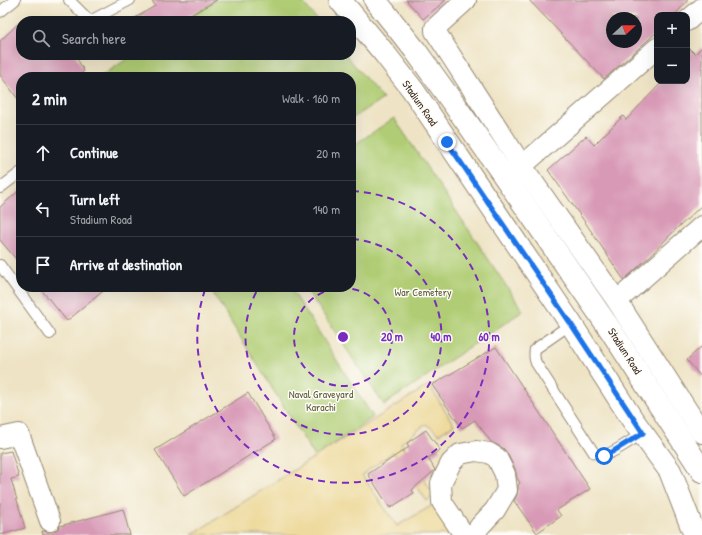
<!DOCTYPE html>
<meta charset="utf-8">
<style>
:root{--surface:#171b24;--page:#20242c;--text:#f1f3f6;--muted:#9ea1a6;--line:#363941}
body{margin:0;font-family:"Patrick Hand",sans-serif;background:var(--page);color:var(--text)}
.controls{position:absolute;right:12px;top:12px;display:grid;overflow:hidden;border-radius:8px;box-shadow:0 4px 16px #0002}
.controls button{width:36px;height:36px;display:grid;place-items:center;padding:0;border:0;border-bottom:1px solid var(--line);background:var(--surface);color:var(--text);font:20px sans-serif}
.compass{position:absolute;left:606px;top:12px;width:36px;height:36px;border-radius:50%;background:var(--surface);box-shadow:0 4px 16px #0002;rotate:68deg}
.stop{position:absolute;width:12px;height:12px;margin:-9px;border:3px solid #1a73e8;border-radius:50%;background:#fff}
.stop.end{background:#1a73e8;border-color:#fff;box-shadow:0 1px 4px #0008}
.list{margin:0;padding:0;list-style:none}
h2{display:flex;justify-content:space-between;align-items:center;height:52px;margin:0;padding:0 16px;font-size:17px}
h2 small{font-size:13px;font-weight:400;color:var(--muted)}
.list li{display:grid;grid-template-columns:26px 1fr auto;gap:12px;align-items:center;box-sizing:border-box;height:56px;padding:0 16px;border-top:1px solid var(--line)}
.list b{display:block;font-size:15px;white-space:nowrap}
.list p{margin:0;font-size:13px;white-space:nowrap;color:var(--muted)}
.list em{font-size:13px;font-style:normal;color:var(--muted)}
.icon{flex:none;width:22px;height:22px;fill:none;stroke:currentColor;stroke-width:2;stroke-linecap:round;stroke-linejoin:round}
.map{position:relative;flex:none;width:702px;height:535px;overflow:hidden}
.search{position:absolute;background:var(--surface);box-shadow:0 4px 16px #0002;left:16px;top:16px;width:340px;height:44px;display:flex;align-items:center;gap:10px;box-sizing:border-box;padding:0 14px;border-radius:16px;color:var(--muted);font-size:15px}
.panel{position:absolute;background:var(--surface);box-shadow:0 4px 16px #0002;left:16px;top:72px;width:340px;height:220px;border-radius:16px}
.map>svg:first-child{display:block}
</style>
<div class="map">
<svg width="702" height="535" viewBox="0 0 702 535">
<rect width="100%" height="100%" fill="#fdfcf7"/>
<filter id="ink" filterUnits="userSpaceOnUse"><feTurbulence type="fractalNoise" baseFrequency=".025" numOctaves="2"/><feDisplacementMap in="SourceGraphic" scale="8" xChannelSelector="R" yChannelSelector="G"/><feConvolveMatrix kernelMatrix="1 2 1 2 8 2 1 2 1" color-interpolation-filters="sRGB"/></filter>
<filter id="wash" filterUnits="userSpaceOnUse"><feTurbulence type="fractalNoise" baseFrequency=".012" numOctaves="4" result="noise"/><feDisplacementMap in="SourceGraphic" scale="16" xChannelSelector="R" yChannelSelector="G"/><feGaussianBlur stdDeviation="0.9" result="paint"/><feColorMatrix in="noise" values="0 0 0 0 0 0 0 0 0 0 0 0 0 0 0 0 0 1.4 0 .05"/><feComposite in="paint" operator="in"/></filter>
<g filter="url(#wash)">
<rect width="100%" height="100%" fill="#eee3c4"/>
<!-- green -->
<g fill="#b0cd74" stroke="#767c49">
<path d="M216 0H301L318 21H185Z"/>
<path d="M133 55H346L383 99 351 119V77H100Z"/>
<path d="M394 118 523 311 384 405 305 287H351V147Z"/>
<path d="M209 287H290L373 417 315 457Z"/>
</g>
<!-- sand -->
<path fill="#eeda9e" stroke="#94825e" d="M429 385 454 425 439 434 426 424 401 443 434 495 427 501 393 452 362 475 397 526 433 505 456 535H191Z"/>
<g id="blocks">
<!-- building -->
<g fill="#d899b6" fill-rule="evenodd">
<path d="M152 0H217L180 21H130L155 6Z"/>
<path d="M406 0H446L423 19Z"/>
<path d="M529 0H688L675 15H657V32L604 79ZM612 18H636V42H612Z"/>
<path d="M21 21V55H75L84 71 77 77H21V103L0 75V41Z"/>
<path d="M687 46 695 54 702 47V205L680 226H679L651 255 624 280 587 225 548 170 586 136 594 145 623 116 626 120 663 81H687Z"/>
<path d="M21 189V265L0 240V207Z"/>
<path d="M39 287H108L67 321Z"/>
<path d="M702 346V378L687 360Z"/>
<path d="M496 347 590 489 557 510 561 516 537 533 514 501 517 495 518 489V485L520 483 517 478 515 469 507 453 503 448 491 442 475 420 462 428 432 385Z"/>
<path d="M248 393 276 439 184 496 155 450Z"/>
<path d="M426 430 440 450 428 458 435 470 412 490 414 493 390 508 368 474 409 447 407 443Z"/>
<path d="M11 451 19 477 11 479 25 528 0 535V453Z"/>
<path d="M123 509 130 535H43L42 531 48 532H53L58 529 60 526Z"/>
</g>
</g>
</g>
<g filter="url(#ink)">
<use href="#blocks" fill-opacity="0" stroke="#948671" stroke-width="1"/>
<g fill="none" stroke-linecap="round" stroke-linejoin="round">
<defs>
<g id="lane">
<path d="M69 0 90 21 130 0"/>
<path d="M0 12 15 0"/>
<path d="M0 188 21 172"/>
<path d="M0 265 50 334"/>
<path d="M571 324 535 349C534 354 534 358 536 363L594 453C596 453 599 455 600 456 608 457 635 438 643 433"/>
</g>
<g id="street">
<path d="M466 0 435 28V31L522 166 617 301 702 433"/>
<path d="M687 21 702 8"/>
<path d="M522 166 657 48"/>
<path d="M617 301 702 226"/>
<path d="M0 438 19 434 50 521"/>
<path d="M464 535 442 502 441 483 451 463 460 454 476 451 489 453 497 458 505 474 507 490 495 510 480 526 474 535"/>
</g>
<g id="primary">
<path d="M340 0 385 54 413 90 571 324 632 419 670 471 695 535"/>
<path d="M375 0 415 50 471 128 610 329 702 471"/>
</g>
</defs>
<!-- lane casing -->
<use href="#lane" stroke="#948671" stroke-width="12"/>
<!-- street casing -->
<use href="#street" stroke="#948671" stroke-width="22"/>
<!-- primary casing -->
<use href="#primary" stroke="#948671" stroke-width="24"/>
<!-- lane -->
<use href="#lane" stroke="#fff" stroke-width="10"/>
<!-- street -->
<use href="#street" stroke="#fff" stroke-width="20"/>
<!-- primary -->
<use href="#primary" stroke="#fff" stroke-width="22"/>
</g>
</g>
<g fill="none" stroke-linecap="round" stroke-linejoin="round" filter="url(#ink)">
<!-- route -->
<path stroke="#1a73e8" stroke-width="5" d="M447 142 571 324 643 433 612 452 604 456"/>
</g>
<!-- distance rings -->
<g fill="none" stroke="#7b2cbf" stroke-width="2" stroke-dasharray="7 5">
<circle cx="343" cy="337" r="49"/>
<path d="M352 239A98 98 0 1 1 259 287"/>
<path d="M352 191A146 146 0 1 1 206 287"/>
</g>
<g text-anchor="middle" stroke-width="3" stroke-linejoin="round" paint-order="stroke">
<!-- street labels -->
<g font-size="11" fill="#3b2a1e" stroke="#fdfcf7">
<text transform="translate(420 103) rotate(55)" y="4">Stadium Road</text>
<text transform="translate(625 351) rotate(57)" y="4">Stadium Road</text>
</g>
<!-- park labels -->
<g font-size="11" fill="#5e5b38" stroke="#fdfcf7">
<text x="423" y="296">War Cemetery</text>
<text x="321" y="398">Naval Graveyard<tspan x="321" dy="13">Karachi</tspan></text>
</g>
</g>
<circle cx="343" cy="337" r="6" fill="#7b2cbf" stroke="#fdfcf7" stroke-width="2"/>
<g font-size="12" text-anchor="middle" font-weight="bold" fill="#7b2cbf" stroke="#fdfcf7" stroke-width="3" stroke-linejoin="round" paint-order="stroke">
<text x="392" y="341">20 m</text>
<text x="441" y="341">40 m</text>
<text x="489" y="341">60 m</text>
</g>
</svg>
<div class="controls">
<button>+</button>
<button>−</button>
</div>
<svg class="compass" viewBox="-18 -18 36 36"><path d="M0-13l5 13h-10z" fill="#e53935"/><path d="M0 13l5-13h-10z" fill="#9ea1a6"/></svg>
<div class="stop" style="left:604px;top:456px"></div>
<div class="stop end" style="left:447px;top:142px"></div>
<div class="search"><svg class="icon" aria-label="search" viewBox="0 0 24 24"><circle cx="10" cy="10" r="6"/><path d="M15 15l6 6"/></svg>Search here</div>
<section class="panel">
<h2>2 min<small>Walk · 160 m</small></h2>
<ul class="list">
<li><svg class="icon" aria-label="ahead" viewBox="0 0 24 24"><path d="M12 20V5M6 11l6-6 6 6"/></svg><div><b>Continue</b></div><em>20 m</em></li>
<li><svg class="icon" aria-label="left" viewBox="0 0 24 24"><path d="M17 20v-9H6M10 6l-5 5 5 5"/></svg><div><b>Turn left</b><p>Stadium Road</p></div><em>140 m</em></li>
<li><svg class="icon" aria-label="arrive" viewBox="0 0 24 24"><path d="M6 21V4h12l-3 4 3 4H6"/></svg><div><b>Arrive at destination</b></div></li>
</ul>
</section>
</div>
